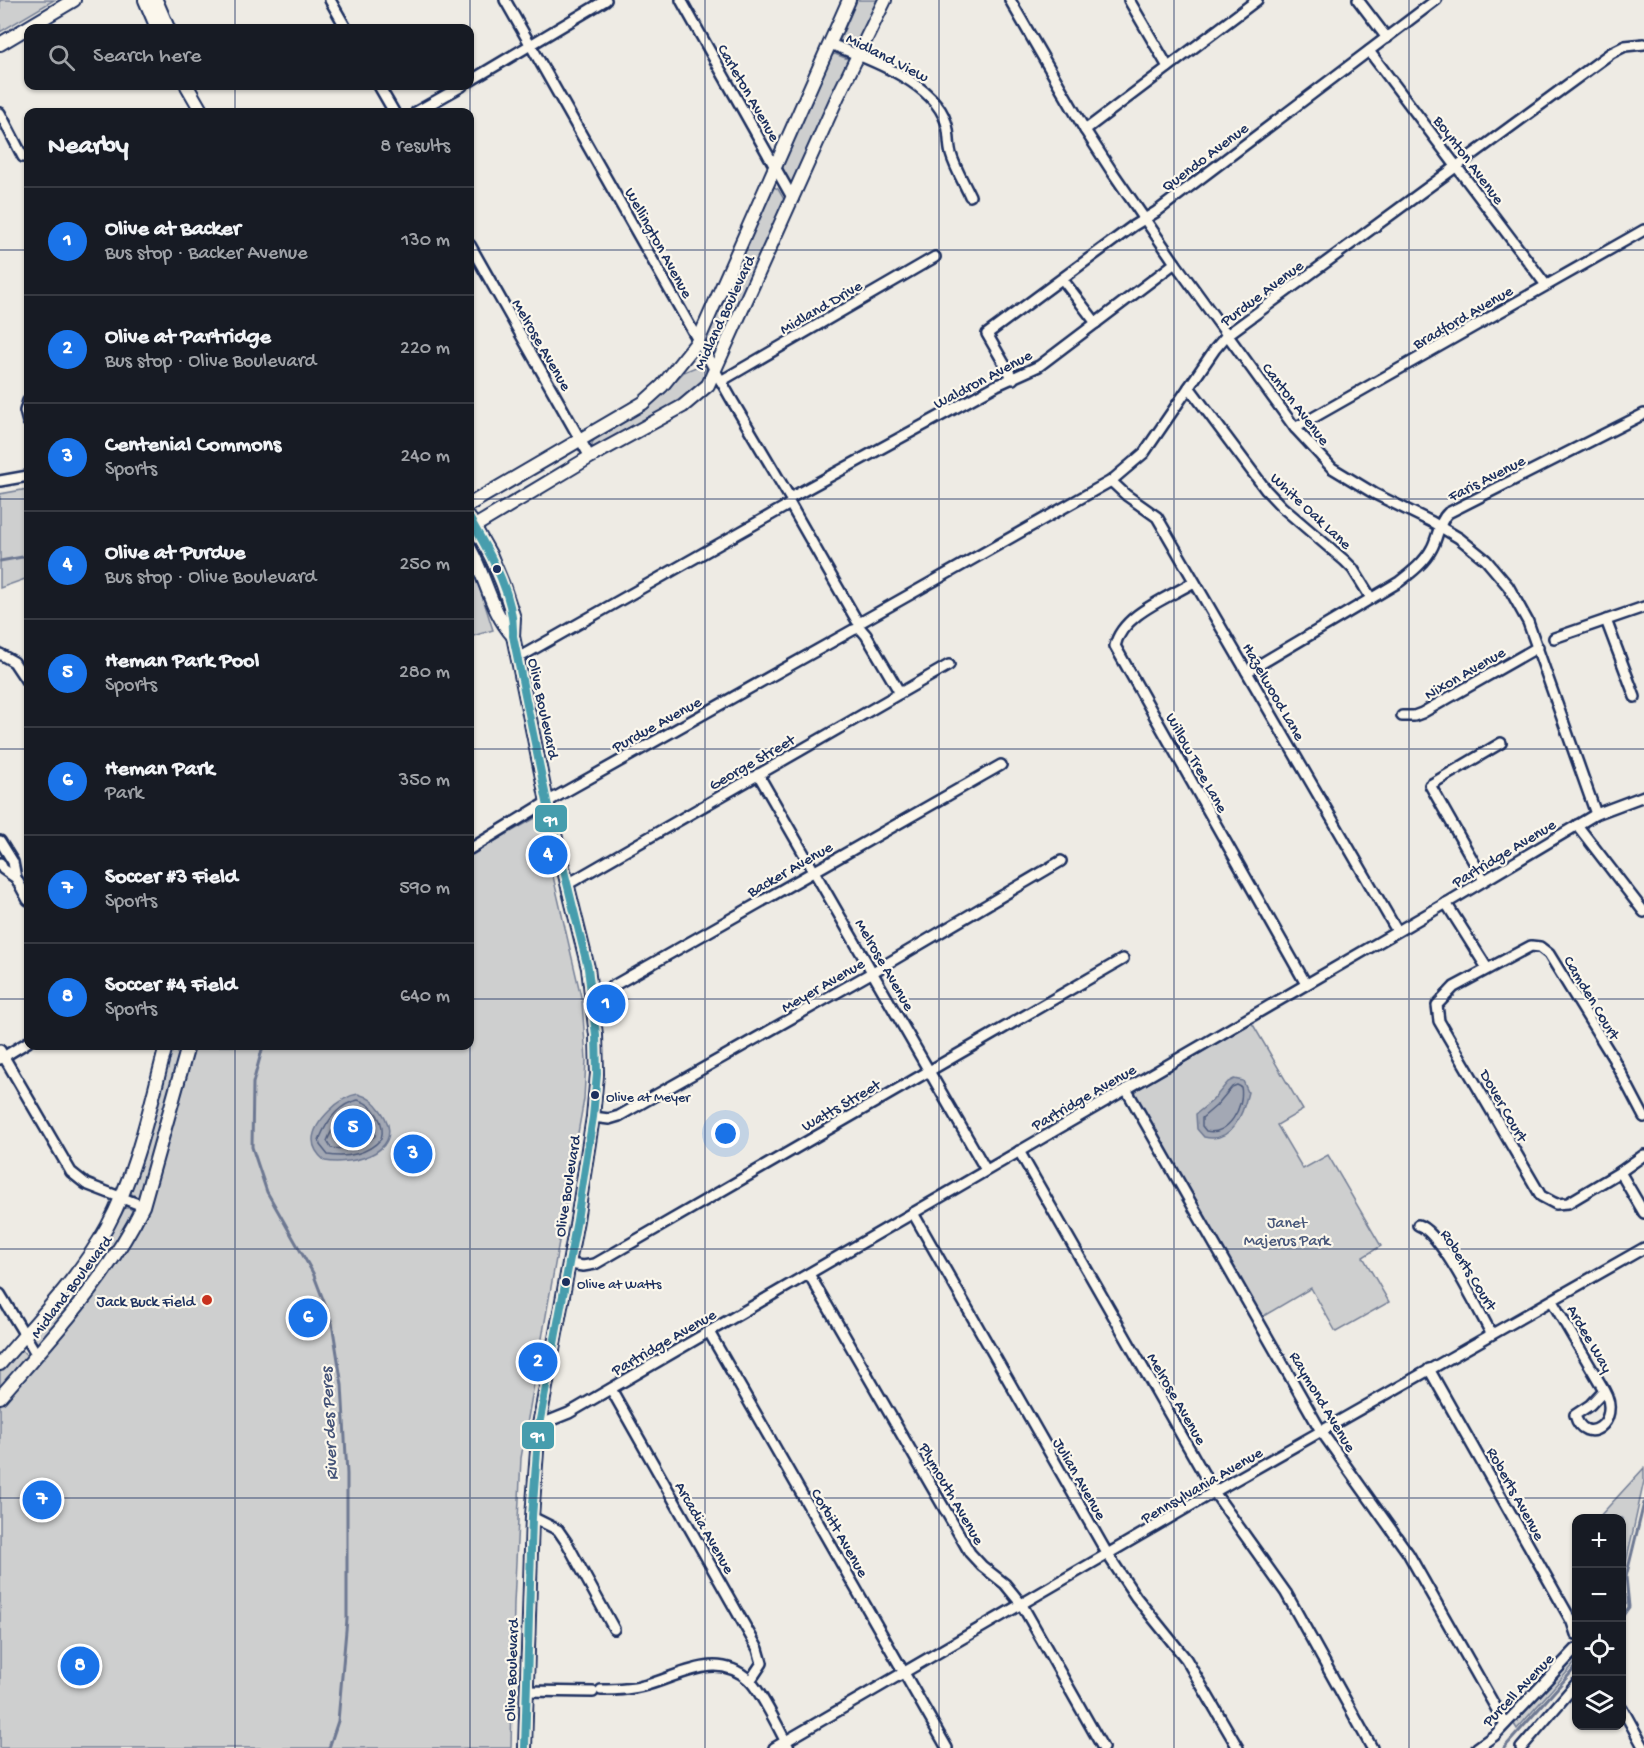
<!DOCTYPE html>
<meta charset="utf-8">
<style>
:root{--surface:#171b24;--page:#20242c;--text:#f1f3f6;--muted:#9ea1a6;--line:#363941;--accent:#1a73e8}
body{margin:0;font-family:"Gochi Hand",sans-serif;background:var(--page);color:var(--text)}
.controls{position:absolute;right:18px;bottom:18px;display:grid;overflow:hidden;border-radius:12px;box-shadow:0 2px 4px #0004}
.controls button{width:54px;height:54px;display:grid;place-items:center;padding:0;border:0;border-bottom:2px solid var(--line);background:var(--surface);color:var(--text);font:30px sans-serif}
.you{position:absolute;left:726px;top:1134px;width:21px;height:21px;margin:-15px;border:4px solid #fff;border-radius:50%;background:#1a73e8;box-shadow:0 0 0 9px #1a73e833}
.badge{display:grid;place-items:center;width:39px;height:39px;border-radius:50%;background:var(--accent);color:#fff;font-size:20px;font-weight:700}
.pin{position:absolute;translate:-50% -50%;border:3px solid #fff;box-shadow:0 2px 6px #0006}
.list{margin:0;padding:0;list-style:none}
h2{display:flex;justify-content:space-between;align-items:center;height:78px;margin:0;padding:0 24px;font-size:26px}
h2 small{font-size:20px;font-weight:400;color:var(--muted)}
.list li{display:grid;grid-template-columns:39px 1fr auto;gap:18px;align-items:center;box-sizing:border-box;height:108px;padding:0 24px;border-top:2px solid var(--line)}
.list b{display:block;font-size:22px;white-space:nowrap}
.list p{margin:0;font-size:20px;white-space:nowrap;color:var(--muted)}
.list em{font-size:20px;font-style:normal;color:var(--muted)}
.icon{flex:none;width:33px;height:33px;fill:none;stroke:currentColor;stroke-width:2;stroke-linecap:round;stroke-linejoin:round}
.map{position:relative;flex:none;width:1644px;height:1748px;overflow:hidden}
.search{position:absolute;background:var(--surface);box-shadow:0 2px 4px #0004;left:24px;top:24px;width:450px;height:66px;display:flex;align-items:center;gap:15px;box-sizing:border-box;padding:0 21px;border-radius:12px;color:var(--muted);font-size:22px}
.panel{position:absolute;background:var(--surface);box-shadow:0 2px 4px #0004;left:24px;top:108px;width:450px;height:942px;border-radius:12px}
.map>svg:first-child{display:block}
</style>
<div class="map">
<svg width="1644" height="1748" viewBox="0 0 1644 1748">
<rect width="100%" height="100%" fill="#eeebe4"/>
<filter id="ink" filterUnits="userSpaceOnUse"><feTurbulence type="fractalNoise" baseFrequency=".0167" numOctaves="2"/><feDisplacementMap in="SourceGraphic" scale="12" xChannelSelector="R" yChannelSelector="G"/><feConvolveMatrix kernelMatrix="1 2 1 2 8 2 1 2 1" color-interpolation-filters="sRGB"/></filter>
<g filter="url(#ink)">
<!-- green -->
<g fill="#cecfcf" stroke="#747f96" stroke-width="1.5">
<path d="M0 0H54L0 32Z"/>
<path d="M857 0H881L858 46 852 47 840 40Z"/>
<path d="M835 54 848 59 850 61 791 186 781 170 782 166 832 55Z"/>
<path d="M774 187 778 189 785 201 716 354H713L705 338 771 188Z"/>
<path d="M698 366 705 369 707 374 693 392 679 402 595 448 592 446V443L594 440 649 407 684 372Z"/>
<path d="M28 489V578L0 588V494Z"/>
<path d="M470 568 479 586 493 630 470 637Z"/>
<path d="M539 816 582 1001 586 1060 584 1099 521 1458 514 1603 511 1748H0V1401L37 1355 105 1281 125 1251 141 1221 153 1190 194 1046H470V855Z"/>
<path d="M1252 1023 1303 1110 1277 1125 1303 1169 1328 1155 1381 1246 1363 1257 1389 1302 1336 1332 1311 1288 1262 1317 1136 1097 1135 1093 1138 1089Z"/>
<path d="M173 1046H184L141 1196 138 1197 131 1194V1189Z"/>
<path d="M125 1208H129L133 1211 134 1215 97 1275 38 1344 33 1340 32 1336 34 1332 97 1255Z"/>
<path d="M22 1350 28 1357 0 1391V1372L18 1351Z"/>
<path d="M1644 1468V1481L1622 1581 1626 1605 1622 1596V1518H1598Z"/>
<path d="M1576 1656V1662L1517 1729 1514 1724Z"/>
</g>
<!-- water -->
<g fill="#a3a8b4" stroke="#6d7892" stroke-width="1.5">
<path d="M1234 1079 1243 1081 1248 1092C1243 1114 1232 1144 1204 1137L1197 1129 1196 1114 1212 1101 1228 1082Z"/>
<path d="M358 1094C369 1097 375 1102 381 1111 409 1150 356 1166 325 1161 319 1156 313 1148 313 1140 313 1122 341 1096 358 1094Z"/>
</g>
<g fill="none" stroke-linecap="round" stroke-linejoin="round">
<!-- shore -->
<g stroke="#515f80" stroke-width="1.5">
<path d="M1237 1085 1241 1087C1245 1106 1228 1137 1206 1131L1202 1126V1118L1216 1106 1232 1087Z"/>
<path d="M358 1100C374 1104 386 1124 381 1139 368 1154 347 1158 328 1155L320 1145 319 1140C326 1123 338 1104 358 1100Z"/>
<path d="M357 1108C368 1112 376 1124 375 1136 363 1146 346 1150 331 1148L327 1141C333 1126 342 1115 357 1108Z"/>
<path d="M356 1119 363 1124 365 1132 347 1139H340V1133Z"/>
</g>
<!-- stream -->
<g stroke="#6d7892" stroke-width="3">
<path d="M0 561 28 556"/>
<path d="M263 1046 253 1083 252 1147 267 1192 313 1273 332 1323 342 1385 347 1474V1619L338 1721 329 1748"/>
<path d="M1622 1617 1629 1607 1626 1577 1644 1503"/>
<path d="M1504 1748 1576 1667"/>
</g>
<defs>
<g id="minor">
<path d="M330 0 346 28"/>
<path d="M505 0 733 402 790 498 997 385 1039 366 1175 263"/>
<path d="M681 0 793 199"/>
<path d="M1010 0 1085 130 1111 170 1175 263 1295 428 1332 468 1375 494 1432 522 1459 538 1486 560 1508 586 1528 622 1596 814"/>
<path d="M1129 0 1168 67"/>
<path d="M1358 0 1387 38"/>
<path d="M830 44C866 58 933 81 946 122 950 132 948 143 951 154 955 168 964 183 970 196"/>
<path d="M1369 51 1546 285"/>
<path d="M470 81 606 0"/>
<path d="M379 86 394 112"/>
<path d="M416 112 462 86"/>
<path d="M0 113 23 157"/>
<path d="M1085 130 1257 0"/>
<path d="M470 245 590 457"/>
<path d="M1063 280 1096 323"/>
<path d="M1013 379 987 334 1133 226 1156 212 1436 0"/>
<path d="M721 381 935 257"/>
<path d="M1189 387 1266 490 1282 507 1345 561 1353 569 1371 598"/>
<path d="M28 401 25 411 28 422"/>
<path d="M1295 428 1644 230"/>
<path d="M0 481 28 476"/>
<path d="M1111 481 1126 495 1157 517 1397 931"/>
<path d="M1194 582C1168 598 1122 614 1115 646L1306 984"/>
<path d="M1606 620 1635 697"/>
<path d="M1554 638 1644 607"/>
<path d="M0 654 14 662 28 683"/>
<path d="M518 658 790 504 857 621H863L1111 481 1144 453 1215 349 1227 335 1611 53 1625 46 1644 44"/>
<path d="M1247 672 1399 582C1412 572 1425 562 1432 548 1438 537 1439 521 1448 513L1644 414"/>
<path d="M1402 716H1414L1422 713 1538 647"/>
<path d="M758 774 986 1170"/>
<path d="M1577 825 1644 912"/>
<path d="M0 841 13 862 16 878 28 900"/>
<path d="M470 849 547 802 853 630 860 628 866 635 900 693"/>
<path d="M0 863 3 869 16 878"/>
<path d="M1484 880 1430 785 1501 743"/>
<path d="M568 884 949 665"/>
<path d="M1446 903 1487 968"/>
<path d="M592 998 1001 765"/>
<path d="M0 1050 71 1172 86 1184 143 1206"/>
<path d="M0 1059 28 1042"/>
<path d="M1126 1089 1321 1431 1408 1553 1505 1724"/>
<path d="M593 1117 609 1119 619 1116 873 972 1061 861"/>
<path d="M1644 1117 1613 1058 1549 954 1540 947 1531 946 1454 987 1437 1005 1439 1021 1541 1196 1556 1204 1568 1203 1620 1172 1644 1155"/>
<path d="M1019 1151 1214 1492 1286 1593 1372 1748"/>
<path d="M1620 1172 1644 1213"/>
<path d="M913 1213 1108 1555 1136 1597 1186 1659 1238 1748"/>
<path d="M1418 1225C1441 1232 1478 1310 1491 1333"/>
<path d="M570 1264 583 1266 595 1264 1123 959"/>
<path d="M809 1274 970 1553 982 1566 1005 1584 1022 1605 1103 1748"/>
<path d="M0 1294 37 1355"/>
<path d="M1552 1301 1604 1390C1623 1423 1584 1448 1575 1415L1590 1405 1604 1390"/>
<path d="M709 1332 947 1748"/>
<path d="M1429 1369 1572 1622 1576 1634"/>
<path d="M611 1389 758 1649 762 1663 750 1681"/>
<path d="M539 1425 569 1413 1455 898 1596 814 1644 796"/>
<path d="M532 1517 558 1530 567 1543 614 1629"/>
<path d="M601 1690C615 1690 629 1690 643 1686 677 1678 716 1649 749 1680 761 1691 780 1731 789 1748"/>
<path d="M526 1691 593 1692"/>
<path d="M1622 1708 1644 1748"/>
<path d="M774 1748 1214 1492 1644 1248"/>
<path d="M1477 1748 1495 1735 1576 1649"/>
<path d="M1521 1748 1576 1684"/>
</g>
<g id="major">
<path d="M145 0 157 28"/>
<path d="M156 0 168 28"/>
<path d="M0 44 74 0"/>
<path d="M187 86 202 112"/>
<path d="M470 504 643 403 662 386 698 341 849 0"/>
<path d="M470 519 491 556 503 585 514 618 513 636 547 802 588 968 596 1035 597 1074 593 1117 577 1220 539 1425 532 1517 525 1748"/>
<path d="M470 529 590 457 683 406 708 385 838 96 885 0"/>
<path d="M470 549C486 577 491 612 513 636"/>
<path d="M0 1364C37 1320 79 1278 107 1227 137 1172 150 1106 166 1046"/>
<path d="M0 1397C52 1337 108 1278 143 1206L188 1046"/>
</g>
</defs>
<!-- minor casing -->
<use href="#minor" stroke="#1b2f5e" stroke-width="14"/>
<!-- major casing -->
<use href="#major" stroke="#1b2f5e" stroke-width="16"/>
<!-- minor -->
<use href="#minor" stroke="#fbf7ec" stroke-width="9"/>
<!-- major -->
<use href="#major" stroke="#fbf7ec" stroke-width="12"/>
<defs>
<path id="bus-1" d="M470 519C490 554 515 595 513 636L547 802 588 968 596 1035 597 1074 593 1117 577 1220 539 1425 532 1517 525 1748"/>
</defs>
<!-- bus-1 casing -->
<use href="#bus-1" stroke="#fbf7ec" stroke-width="12"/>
<!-- bus-1 -->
<use href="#bus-1" stroke="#469dad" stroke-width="8"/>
</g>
</g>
<!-- grid -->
<path fill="none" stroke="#1b2f5e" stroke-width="1.5" stroke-opacity="0.55" d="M235 0V28M470 0V1748M705 0V1748M939 0V1748M1174 0V1748M1409 0V1748M235 86V112M0 250H28M470 250H1644M0 499H28M470 499H1644M0 749H28M470 749H1644M0 999H28M470 999H1644M235 1046V1748M0 1249H1644M0 1498H1644"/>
<!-- markers -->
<g fill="#1b2f5e" stroke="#fbf7ec" stroke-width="2">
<circle cx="497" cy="569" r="5"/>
<circle cx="595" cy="1095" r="5"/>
<circle cx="566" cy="1282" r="5"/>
</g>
<circle fill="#c8321e" stroke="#fbf7ec" stroke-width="2" cx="207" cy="1300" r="6"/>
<g text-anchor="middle" stroke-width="4.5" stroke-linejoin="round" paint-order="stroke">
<!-- bus labels -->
<g font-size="14" fill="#1b2f5e" stroke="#fbf7ec" text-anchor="start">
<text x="606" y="1101">Olive at Meyer</text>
<text x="577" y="1288">Olive at Watts</text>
</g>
<!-- street labels -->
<g font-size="16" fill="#1b2f5e" stroke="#fbf7ec">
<text transform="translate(888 56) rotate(27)" y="6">Midland View</text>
<text transform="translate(750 92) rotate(60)" y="6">Carleton Avenue</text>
<text transform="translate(1204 156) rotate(-37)" y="6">Quendo Avenue</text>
<text transform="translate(1470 159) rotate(53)" y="6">Boynton Avenue</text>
<text transform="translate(660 242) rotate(61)" y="6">Wellington Avenue</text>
<text transform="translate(1261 292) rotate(-37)" y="6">Purdue Avenue</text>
<text transform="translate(820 306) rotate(-30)" y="6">Midland Drive</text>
<text transform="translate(723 312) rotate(-65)" y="6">Midland Boulevard</text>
<text transform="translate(1462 316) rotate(-30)" y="6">Bradford Avenue</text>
<text transform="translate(543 344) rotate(60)" y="6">Melrose Avenue</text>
<text transform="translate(982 378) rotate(-28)" y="6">Waldron Avenue</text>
<text transform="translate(1297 403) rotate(52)" y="6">Canton Avenue</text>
<text transform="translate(1486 477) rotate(-27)" y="6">Faris Avenue</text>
<text transform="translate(1312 510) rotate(43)" y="6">White Oak Lane</text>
<text transform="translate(1464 672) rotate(-30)" y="6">Nixon Avenue</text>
<text transform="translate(1275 691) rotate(60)" y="6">Hazelwood Lane</text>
<text transform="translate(545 708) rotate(78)" y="6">Olive Boulevard</text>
<text transform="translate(656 723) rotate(-29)" y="6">Purdue Avenue</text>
<text transform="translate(751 761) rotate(-30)" y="6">George Street</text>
<text transform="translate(1198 762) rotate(61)" y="6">Willow Tree Lane</text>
<text transform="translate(1503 852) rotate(-31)" y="6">Partridge Avenue</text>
<text transform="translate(789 868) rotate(-30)" y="6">Backer Avenue</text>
<text transform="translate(886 964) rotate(60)" y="6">Melrose Avenue</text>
<text transform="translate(822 984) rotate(-30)" y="6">Meyer Avenue</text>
<text transform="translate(1593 997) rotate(59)" y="6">Camden Court</text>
<text transform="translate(1083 1096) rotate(-30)" y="6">Partridge Avenue</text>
<text transform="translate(840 1104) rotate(-30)" y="6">Watts Street</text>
<text transform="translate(1505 1105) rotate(60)" y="6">Dover Court</text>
<text transform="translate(566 1186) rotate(-81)" y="6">Olive Boulevard</text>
<text transform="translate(1470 1269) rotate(58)" y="6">Roberts Court</text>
<text transform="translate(70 1286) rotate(-53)" y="6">Midland Boulevard</text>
<text transform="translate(1591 1338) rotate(60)" y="6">Ardee Way</text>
<text transform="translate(663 1341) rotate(-30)" y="6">Partridge Avenue</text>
<text transform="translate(1178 1398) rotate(60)" y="6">Melrose Avenue</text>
<text transform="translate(1324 1401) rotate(59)" y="6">Raymond Avenue</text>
<text transform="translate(1081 1478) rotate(60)" y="6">Julian Avenue</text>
<text transform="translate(1201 1484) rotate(-30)" y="6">Pennsylvania Avenue</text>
<text transform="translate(953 1493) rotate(60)" y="6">Plymouth Avenue</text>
<text transform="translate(1517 1493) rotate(61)" y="6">Roberts Avenue</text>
<text transform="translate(706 1527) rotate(60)" y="6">Arcadia Avenue</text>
<text transform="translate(841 1532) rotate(60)" y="6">Corbitt Avenue</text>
<text transform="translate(510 1670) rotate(-88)" y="6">Olive Boulevard</text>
<text transform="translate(1517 1689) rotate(-46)" y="6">Purcell Avenue</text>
</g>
<!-- park labels -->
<g font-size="16" fill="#48577a" stroke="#fbf7ec">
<text x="1287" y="1227">Janet<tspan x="1287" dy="18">Majerus Park</tspan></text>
</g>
<!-- poi labels -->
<g font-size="16" fill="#1b2f5e" stroke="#fbf7ec" text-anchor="end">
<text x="195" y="1306">Jack Buck Field</text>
</g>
<!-- water labels -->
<g font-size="18" font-style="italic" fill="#445378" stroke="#fbf7ec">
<text transform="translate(328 1424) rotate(-93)" y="6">River des Peres</text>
</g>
</g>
<g stroke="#fbf7ec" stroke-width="2">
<rect x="534" y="804" width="34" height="29" rx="6" fill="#469dad"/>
<rect x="521" y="1421" width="34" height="29" rx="6" fill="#469dad"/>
</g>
<g font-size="16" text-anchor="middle" font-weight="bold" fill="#fff">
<text x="551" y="825">91</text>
<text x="538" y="1441">91</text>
</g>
</svg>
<div class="controls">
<button>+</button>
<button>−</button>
<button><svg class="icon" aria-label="locate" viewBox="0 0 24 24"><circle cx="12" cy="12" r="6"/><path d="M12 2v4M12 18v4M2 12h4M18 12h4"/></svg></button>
<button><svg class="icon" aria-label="layers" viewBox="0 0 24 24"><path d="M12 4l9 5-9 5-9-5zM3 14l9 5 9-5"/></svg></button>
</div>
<div class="you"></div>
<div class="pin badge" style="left:606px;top:1004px">1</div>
<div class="pin badge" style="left:538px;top:1362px">2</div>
<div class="pin badge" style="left:413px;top:1154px">3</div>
<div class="pin badge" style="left:548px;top:855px">4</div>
<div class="pin badge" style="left:353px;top:1128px">5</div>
<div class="pin badge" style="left:308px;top:1318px">6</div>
<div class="pin badge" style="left:42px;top:1500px">7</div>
<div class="pin badge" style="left:80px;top:1666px">8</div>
<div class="search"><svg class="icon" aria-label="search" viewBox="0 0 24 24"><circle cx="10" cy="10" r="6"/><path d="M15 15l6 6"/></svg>Search here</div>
<section class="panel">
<h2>Nearby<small>8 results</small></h2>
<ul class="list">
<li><span class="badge">1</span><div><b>Olive at Backer</b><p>Bus stop · Backer Avenue</p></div><em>130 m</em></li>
<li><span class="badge">2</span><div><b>Olive at Partridge</b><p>Bus stop · Olive Boulevard</p></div><em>220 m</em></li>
<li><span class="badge">3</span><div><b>Centenial Commons</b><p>Sports</p></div><em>240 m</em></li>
<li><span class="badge">4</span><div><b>Olive at Purdue</b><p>Bus stop · Olive Boulevard</p></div><em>250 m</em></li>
<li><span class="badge">5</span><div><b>Heman Park Pool</b><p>Sports</p></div><em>280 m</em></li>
<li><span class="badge">6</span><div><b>Heman Park</b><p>Park</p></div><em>350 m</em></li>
<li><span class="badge">7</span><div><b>Soccer #3 Field</b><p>Sports</p></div><em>590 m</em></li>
<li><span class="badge">8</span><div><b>Soccer #4 Field</b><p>Sports</p></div><em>640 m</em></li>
</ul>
</section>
</div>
